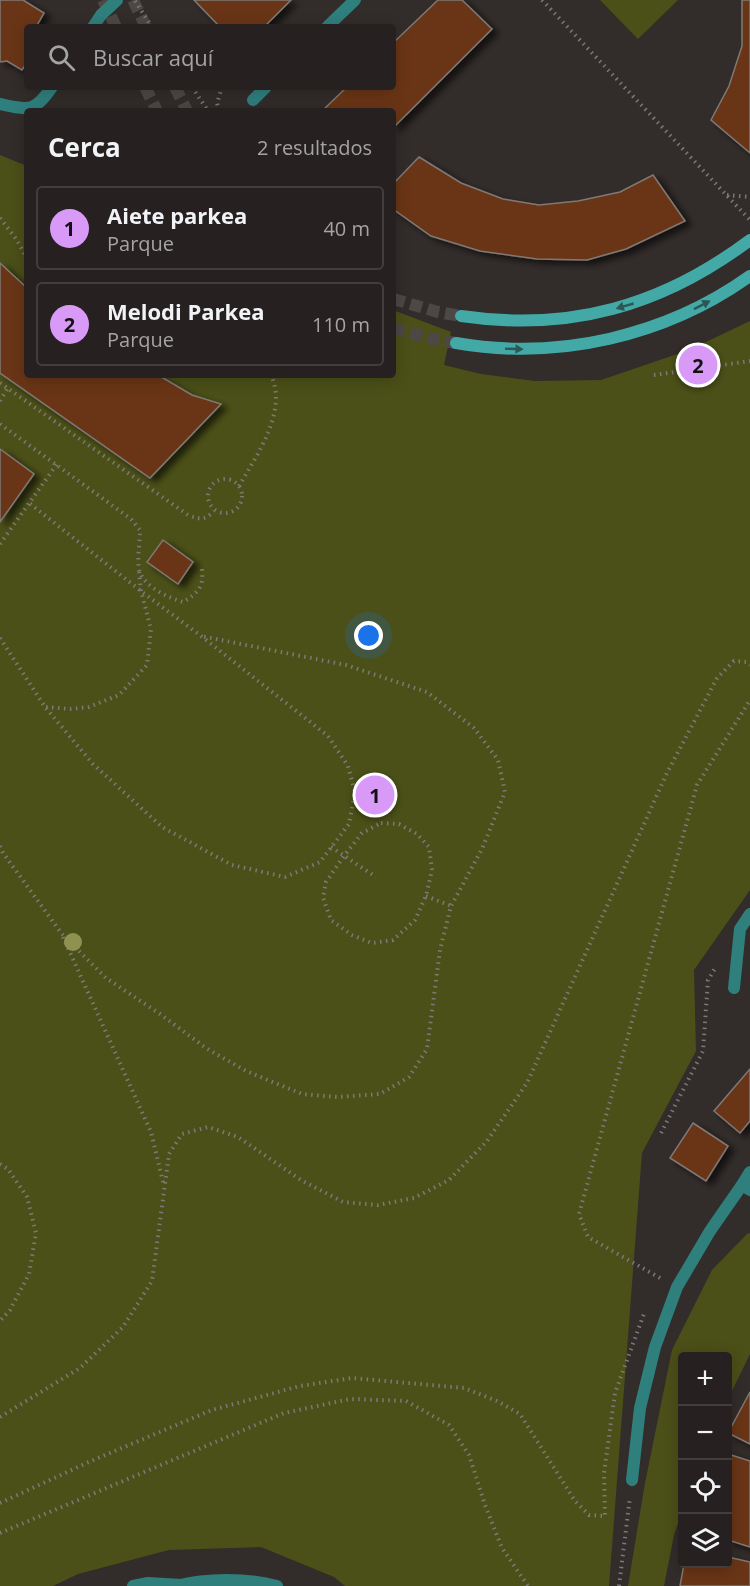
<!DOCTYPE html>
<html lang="es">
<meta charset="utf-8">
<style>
:root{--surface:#262120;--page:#2e2929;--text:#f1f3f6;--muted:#a4a3a5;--line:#423e3e;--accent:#d99af7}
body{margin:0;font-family:"Open Sans",sans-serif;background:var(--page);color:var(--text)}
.controls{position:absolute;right:18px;bottom:18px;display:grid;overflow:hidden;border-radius:6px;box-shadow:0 3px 15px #0003}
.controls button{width:54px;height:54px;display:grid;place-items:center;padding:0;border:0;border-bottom:2px solid var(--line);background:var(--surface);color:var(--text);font:30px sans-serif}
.you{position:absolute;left:369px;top:636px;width:21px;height:21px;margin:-15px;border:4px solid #fff;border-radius:50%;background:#1a73e8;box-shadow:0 0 0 9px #1a73e833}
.badge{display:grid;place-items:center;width:39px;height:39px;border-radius:50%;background:var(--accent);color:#111;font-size:20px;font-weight:700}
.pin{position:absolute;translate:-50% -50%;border:3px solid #fff;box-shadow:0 2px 6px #0006}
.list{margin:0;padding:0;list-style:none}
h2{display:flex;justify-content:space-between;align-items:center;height:78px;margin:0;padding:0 24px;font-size:26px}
h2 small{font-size:20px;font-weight:400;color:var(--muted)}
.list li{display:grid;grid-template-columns:39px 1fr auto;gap:18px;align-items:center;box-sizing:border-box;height:84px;margin:0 12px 12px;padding:0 12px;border:2px solid var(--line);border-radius:6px}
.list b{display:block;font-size:22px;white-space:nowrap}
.list p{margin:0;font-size:20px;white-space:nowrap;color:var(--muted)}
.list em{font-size:20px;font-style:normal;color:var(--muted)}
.icon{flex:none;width:33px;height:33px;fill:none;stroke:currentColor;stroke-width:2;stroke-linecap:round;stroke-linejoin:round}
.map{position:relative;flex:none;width:750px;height:1586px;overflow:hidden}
.search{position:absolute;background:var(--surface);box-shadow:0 3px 15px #0003;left:24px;top:24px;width:372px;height:66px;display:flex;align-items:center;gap:15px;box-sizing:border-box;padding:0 21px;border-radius:6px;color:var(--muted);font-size:22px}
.panel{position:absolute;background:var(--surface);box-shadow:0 3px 15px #0003;left:24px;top:108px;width:372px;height:270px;border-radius:6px}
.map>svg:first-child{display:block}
</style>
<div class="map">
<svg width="750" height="1586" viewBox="0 0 750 1586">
<defs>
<filter id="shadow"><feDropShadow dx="6" dy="4" stdDeviation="3" flood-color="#0009"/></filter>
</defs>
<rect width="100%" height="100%" fill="#322c2a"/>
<!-- green -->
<g fill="#4b5018">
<path d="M600 0H678L638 39Z"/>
<path d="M0 155 27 166V375H393V310L451 332 444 365 481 374 535 381 601 380 689 350 750 321V890L694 970 696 1051 642 1153 609 1586H345L334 1577 261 1547 169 1550 78 1574 53 1586H0Z"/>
<path d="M750 1233V1354L728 1399V1356H682V1511L674 1535 664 1586H628L645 1483 672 1350 712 1270 747 1234Z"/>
</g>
<!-- building -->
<g fill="#6a3413" stroke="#7f7976" stroke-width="1.5" filter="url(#shadow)">
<path d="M0 0H23L44 13 36 27H27V62L22 70 7 61 0 62Z"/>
<path d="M194 0H291L264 27H220Z"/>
<path d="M438 0H462L492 29 393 128V111H322L347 87H393V43Z"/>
<path d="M742 0H750V153L711 120 729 86 742 46Z"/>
<path d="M419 157 461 183 503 199 539 205 578 201 620 192 653 175 685 221 626 249 587 260 537 259 480 251 431 236 393 209V184Z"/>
<path d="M0 263 27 288V375H158L192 395 221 404 150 478 0 373Z"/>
<path d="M0 449 34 474 0 522Z"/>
<path d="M163 540 193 562 178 584 147 562Z"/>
<path d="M750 1069V1121L740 1133 714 1111Z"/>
<path d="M693 1123 728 1146 706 1181 670 1158Z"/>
<path d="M750 1392V1444L728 1433Z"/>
<path d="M728 1454 750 1461V1547L728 1540Z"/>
<path d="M728 1557 750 1562V1586H680L684 1564H728Z"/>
</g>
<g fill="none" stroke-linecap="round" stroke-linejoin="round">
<!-- secondary-tunnel -->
<g stroke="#4d4846" stroke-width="12" stroke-dasharray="12 6" stroke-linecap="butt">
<path d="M103 0 116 27"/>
<path d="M133 0 146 27"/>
<path d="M145 87 157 111"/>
<path d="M175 87 187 111"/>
<path d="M393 299 438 312 461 316"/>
<path d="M393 328 432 339 456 343"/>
</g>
<!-- path -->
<g stroke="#7e7977" stroke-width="4" stroke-dasharray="1.5 4.5" stroke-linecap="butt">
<path d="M542 0 750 220"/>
<path d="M135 1 152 27"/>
<path d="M192 87 208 111"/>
<path d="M219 111 217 103 222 87"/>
<path d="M727 195 750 197"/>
<path d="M0 218 17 240 27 259"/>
<path d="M654 375 750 361"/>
<path d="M0 383 188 515C200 520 205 520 214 511"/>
<path d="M0 401 8 388"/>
<path d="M0 424 131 519 140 530C140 542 137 557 139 569 142 586 169 598 183 602 198 593 204 587 202 569"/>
<circle cx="225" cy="496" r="17"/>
<path d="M239 486C257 455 288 411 271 375"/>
<path d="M0 544 57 464"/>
<path d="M0 638 45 707 93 764 162 827 232 865 285 877 320 862 349 824 355 792 348 766 328 736 201 636 141 591 29 503"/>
<path d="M46 707 70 709 89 707 119 695 147 665 151 629 141 591 139 572"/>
<path d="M381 823 399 824 417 834 429 847 432 870 426 896 415 920 393 940 372 943 352 935 331 920 323 898 326 882 344 856 362 833Z"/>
<path d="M0 846 3 853 62 934 106 978 160 1014 206 1048 246 1071 302 1094 337 1097 380 1094 409 1077 427 1049 440 950 451 906 482 849 505 792 498 760 474 728 427 692 346 665 201 636"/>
<path d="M331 847 376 877"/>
<path d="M426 896 451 906"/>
<path d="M63 937 151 1132 163 1182"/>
<path d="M661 1133 703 1051 708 980 716 967"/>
<path d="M0 1164 8 1169 27 1197 36 1233 29 1274 10 1310 0 1321"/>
<path d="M660 1278 588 1237 579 1214 697 785 750 700"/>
<path d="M0 1417 80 1368 123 1327 152 1281 169 1154 182 1134 208 1127 238 1137 301 1180 343 1202 378 1205 414 1198 449 1180 487 1141 527 1083 667 773 717 678 734 661 747 662 750 665"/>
<path d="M0 1503 91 1461 212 1410 300 1386 352 1378 464 1388 497 1401 520 1414 575 1501 589 1515 605 1516 604 1473 615 1393 645 1311"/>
<path d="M0 1533 284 1413 350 1399 406 1401 449 1425 469 1455 485 1505 502 1548 528 1586"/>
<path d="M619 1586 630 1497"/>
</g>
<!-- service -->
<g stroke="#2f7f7d" stroke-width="12">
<path d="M93 27 101 15 117 0"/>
<path d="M0 104C29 110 34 113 52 87"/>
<path d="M734 988 740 929 750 914"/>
</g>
<!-- pedestrian -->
<path stroke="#2f7f7d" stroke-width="12" d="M632 1480 640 1408 655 1347 677 1287 710 1231 742 1185"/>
<!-- minor -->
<g stroke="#2f7f7d" stroke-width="12">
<path d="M327 27 355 0"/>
<path d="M253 100 266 87"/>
<path d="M750 1172 742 1185 750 1190"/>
<path d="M133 1586 148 1583 182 1585"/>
<path d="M176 1586C207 1578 246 1578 277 1586"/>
</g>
<!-- secondary -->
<g stroke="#43a9a6" stroke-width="12">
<path d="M461 316C570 332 662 306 750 240"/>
<path d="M456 343C558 361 666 336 750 276"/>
</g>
</g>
<!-- trees -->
<circle fill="#8e9150" cx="73" cy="942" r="9"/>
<!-- one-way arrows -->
<defs><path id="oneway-solid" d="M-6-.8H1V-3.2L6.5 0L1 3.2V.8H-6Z" transform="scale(1.5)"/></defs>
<g fill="#2b5856">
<use href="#oneway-solid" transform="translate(702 305) rotate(-27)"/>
<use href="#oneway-solid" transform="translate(625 306) rotate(164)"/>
<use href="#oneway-solid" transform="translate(514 349) rotate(2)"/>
</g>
</svg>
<div class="controls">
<button>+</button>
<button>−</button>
<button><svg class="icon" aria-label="locate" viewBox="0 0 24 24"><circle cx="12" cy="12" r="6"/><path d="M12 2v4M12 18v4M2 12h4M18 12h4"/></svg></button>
<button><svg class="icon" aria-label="layers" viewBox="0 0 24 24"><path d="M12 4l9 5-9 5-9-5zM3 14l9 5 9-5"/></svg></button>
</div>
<div class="you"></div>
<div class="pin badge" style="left:375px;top:795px">1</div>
<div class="pin badge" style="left:698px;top:365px">2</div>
<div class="search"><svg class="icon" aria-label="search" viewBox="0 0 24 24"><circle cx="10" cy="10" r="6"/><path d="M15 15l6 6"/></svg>Buscar aquí</div>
<section class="panel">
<h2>Cerca<small>2 resultados</small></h2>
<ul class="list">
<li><span class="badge">1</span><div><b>Aiete parkea</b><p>Parque</p></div><em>40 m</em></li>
<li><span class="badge">2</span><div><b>Melodi Parkea</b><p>Parque</p></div><em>110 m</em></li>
</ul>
</section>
</div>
